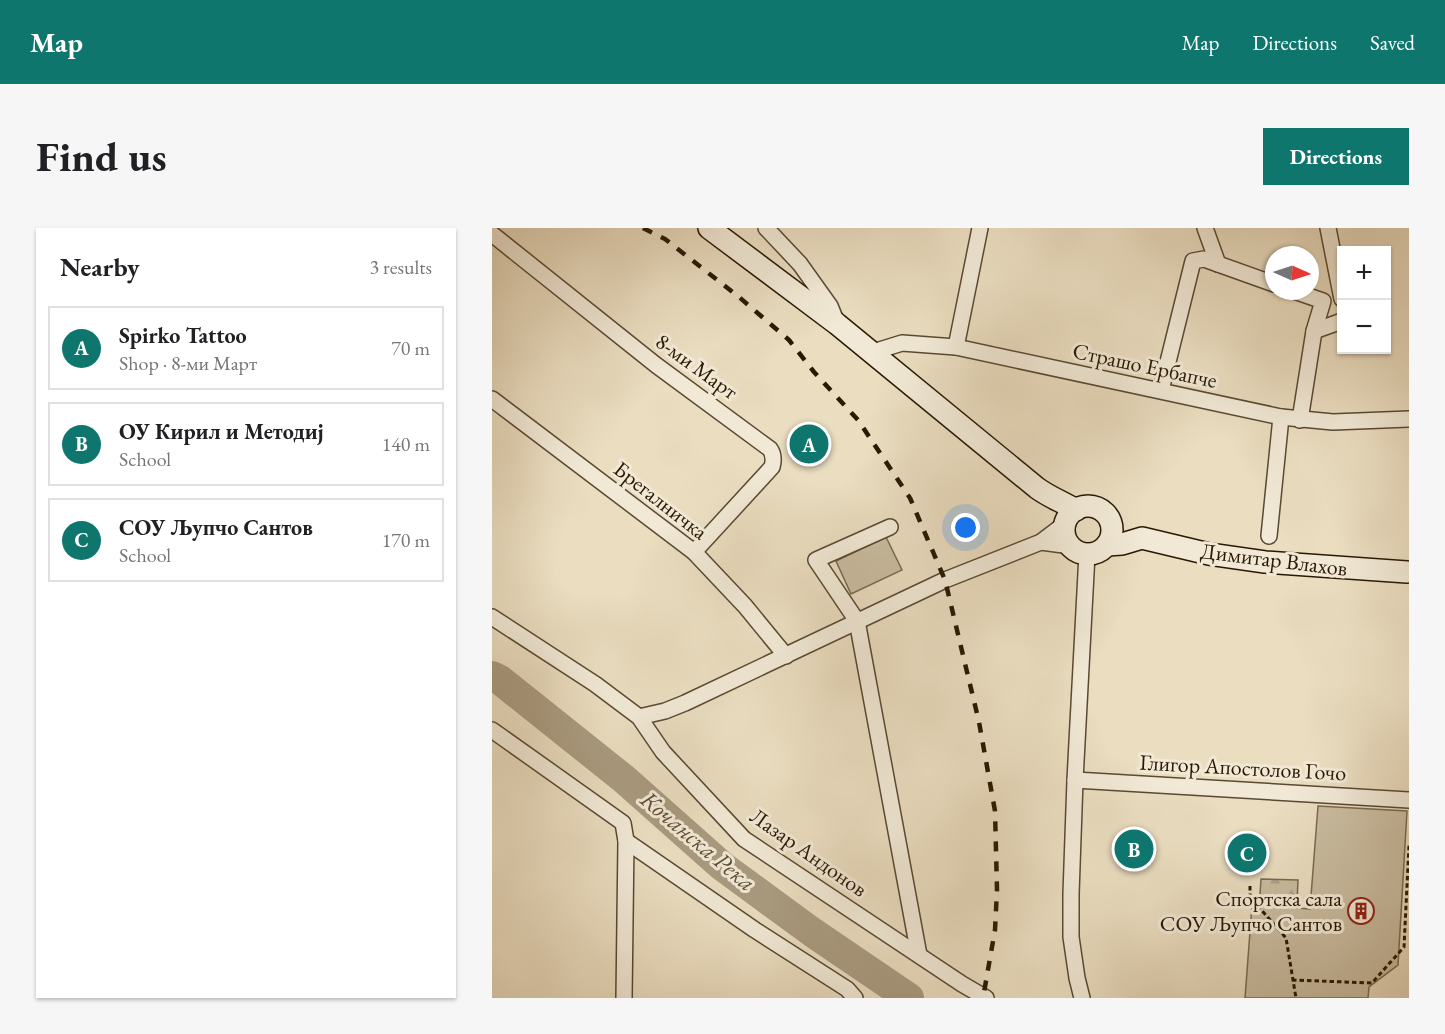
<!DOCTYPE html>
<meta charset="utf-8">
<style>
:root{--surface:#fff;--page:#f6f6f6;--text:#202124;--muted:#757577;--line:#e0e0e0;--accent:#0f766e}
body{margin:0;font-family:"EB Garamond",serif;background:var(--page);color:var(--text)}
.controls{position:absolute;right:18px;top:18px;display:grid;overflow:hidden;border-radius:0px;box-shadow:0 2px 4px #0004}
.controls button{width:54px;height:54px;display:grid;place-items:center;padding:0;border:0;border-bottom:2px solid var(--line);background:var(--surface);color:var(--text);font:30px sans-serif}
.compass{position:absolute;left:773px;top:18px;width:54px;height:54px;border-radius:50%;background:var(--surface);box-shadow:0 2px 4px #0004;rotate:93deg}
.you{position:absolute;left:474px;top:300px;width:21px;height:21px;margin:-15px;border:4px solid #fff;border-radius:50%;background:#1a73e8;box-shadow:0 0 0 9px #1a73e833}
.badge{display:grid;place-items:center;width:39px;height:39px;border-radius:50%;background:var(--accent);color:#fff;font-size:20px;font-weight:700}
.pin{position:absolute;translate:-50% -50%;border:3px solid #fff;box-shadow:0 2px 6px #0006}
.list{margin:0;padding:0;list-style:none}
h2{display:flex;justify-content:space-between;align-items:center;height:78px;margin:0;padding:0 24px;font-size:26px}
h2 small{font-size:20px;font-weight:400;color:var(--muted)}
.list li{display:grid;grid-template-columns:39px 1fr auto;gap:18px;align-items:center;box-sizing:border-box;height:84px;margin:0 12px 12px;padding:0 12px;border:2px solid var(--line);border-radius:0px}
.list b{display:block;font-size:22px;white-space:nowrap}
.list p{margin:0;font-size:20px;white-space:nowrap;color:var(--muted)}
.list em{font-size:20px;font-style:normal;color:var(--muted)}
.map{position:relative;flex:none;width:917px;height:770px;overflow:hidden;border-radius:0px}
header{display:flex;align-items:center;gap:36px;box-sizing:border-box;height:84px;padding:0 30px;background:var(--accent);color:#fff}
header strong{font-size:28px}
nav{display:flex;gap:33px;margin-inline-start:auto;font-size:21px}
.intro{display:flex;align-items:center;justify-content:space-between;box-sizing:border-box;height:144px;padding:0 36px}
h1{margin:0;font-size:42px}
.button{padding:15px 27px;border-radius:0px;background:var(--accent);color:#fff;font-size:21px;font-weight:700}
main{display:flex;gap:36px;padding:0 36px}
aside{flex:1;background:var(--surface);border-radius:0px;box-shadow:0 2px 4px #0004}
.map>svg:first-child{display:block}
</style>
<header>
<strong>Map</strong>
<nav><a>Map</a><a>Directions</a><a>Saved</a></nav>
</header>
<div class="intro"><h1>Find us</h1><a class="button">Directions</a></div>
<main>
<aside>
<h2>Nearby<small>3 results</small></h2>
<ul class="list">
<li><span class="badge">A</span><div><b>Spirko Tattoo</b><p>Shop · 8-ми Март</p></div><em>70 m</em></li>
<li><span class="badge">B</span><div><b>ОУ Кирил и Методиј</b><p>School</p></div><em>140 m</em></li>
<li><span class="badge">C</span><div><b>СОУ Љупчо Сантов</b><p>School</p></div><em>170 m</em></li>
</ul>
</aside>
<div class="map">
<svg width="917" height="770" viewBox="0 0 917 770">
<defs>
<pattern id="forest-firs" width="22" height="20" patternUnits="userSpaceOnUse" patternTransform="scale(1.5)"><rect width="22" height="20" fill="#c9bca0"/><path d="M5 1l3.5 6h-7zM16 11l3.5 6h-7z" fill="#ada188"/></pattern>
</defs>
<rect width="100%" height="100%" fill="#eaddc0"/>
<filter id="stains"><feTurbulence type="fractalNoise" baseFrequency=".00333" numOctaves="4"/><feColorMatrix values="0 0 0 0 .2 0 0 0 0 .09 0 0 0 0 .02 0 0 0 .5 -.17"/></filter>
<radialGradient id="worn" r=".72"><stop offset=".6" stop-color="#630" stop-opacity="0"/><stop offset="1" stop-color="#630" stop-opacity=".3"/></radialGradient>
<!-- forest -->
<path fill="url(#forest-firs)" stroke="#7a6a51" stroke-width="1.5" d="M769 651 806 652 804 698 797 697 768 666Z"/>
<!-- park -->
<g fill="#c9bca0" stroke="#7a6a51" stroke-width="1.5">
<path d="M394 309 410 342 359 366 344 333Z"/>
<path d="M826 578 915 583 906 737 877 759 876 770H753L760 677 818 681Z"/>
</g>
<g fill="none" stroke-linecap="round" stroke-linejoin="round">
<!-- river -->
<path stroke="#a99a7f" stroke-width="30" d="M0 448 8 452 132 551 230 638 320 704 417 770"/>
<defs>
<g id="street">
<path d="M274 0 308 36 338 78 345 95"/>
<path d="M713 0 726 36"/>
<path d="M836 0 850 71"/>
<path d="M0 6 164 137 278 221C282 227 282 232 280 239L202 324"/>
<path d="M802 63 831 73 822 103 808 192"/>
<path d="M822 103 850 93"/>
<path d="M464 119 488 0"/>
<path d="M381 124 410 115 464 119 789 189 841 194 917 191"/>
<path d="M669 162 701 33 712 31 782 56"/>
<path d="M0 171 202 324 253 378 294 428"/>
<path d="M398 299 324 332 365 393 427 727"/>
<path d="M777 308 789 189"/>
<path d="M549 314 579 318"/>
<path d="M0 389 103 456 147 489 171 524 252 611 470 756 494 770"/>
<path d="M147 489 173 483 193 475 453 352 549 314 574 295"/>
<path d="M0 502 131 595 134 613 132 770"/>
<path d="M583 552 917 572"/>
<path d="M134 613 263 702 355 761 363 770"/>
<path d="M590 770 585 750 579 709V666L583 552 595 326"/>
</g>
<g id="secondary">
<path d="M217 0 345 96 545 260C557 269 571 274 584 282"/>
<circle cx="596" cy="302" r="24"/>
<path d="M615 317 630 316 650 310 717 326 773 334 915 344"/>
</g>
</defs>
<!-- street casing -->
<use href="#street" stroke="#5a4932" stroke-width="18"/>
<!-- secondary casing -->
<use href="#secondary" stroke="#2a1802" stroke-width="24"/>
<!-- path -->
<g stroke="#2a1802" stroke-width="3" stroke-dasharray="4.5 3" stroke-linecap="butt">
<path d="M758 658V669L794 710 804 770"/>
<path d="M800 752 880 755 912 719 917 617"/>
</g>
<!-- street -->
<use href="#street" stroke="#f1e9d6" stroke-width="15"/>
<!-- secondary -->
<use href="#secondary" stroke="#f1e9d6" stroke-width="21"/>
<!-- rail -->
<path stroke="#2a1802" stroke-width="4.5" stroke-dasharray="10 10" stroke-linecap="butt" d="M151 0 173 11 247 69 297 112 322 144 366 192 418 270 453 352 487 494 503 583 505 662 503 702 491 770"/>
</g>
<!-- icons -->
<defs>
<symbol id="building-ring" viewBox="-11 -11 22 22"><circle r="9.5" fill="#f1e9d6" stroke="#8f2418" stroke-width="1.5"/><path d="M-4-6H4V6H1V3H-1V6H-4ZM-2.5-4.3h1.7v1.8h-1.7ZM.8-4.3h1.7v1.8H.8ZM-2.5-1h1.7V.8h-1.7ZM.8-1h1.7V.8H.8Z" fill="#8f2418"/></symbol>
</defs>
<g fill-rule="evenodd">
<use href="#building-ring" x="854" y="668" width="30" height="30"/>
</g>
<g text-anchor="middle" stroke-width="6" stroke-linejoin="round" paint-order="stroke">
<!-- street labels -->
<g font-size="22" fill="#2a1802" stroke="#f1e9d6">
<text transform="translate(653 137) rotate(12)" y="8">Страшо Ербапче</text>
<text transform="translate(205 138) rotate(36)" y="8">8-ми Март</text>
<text transform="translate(169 272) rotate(38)" y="8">Брегалничка</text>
<text transform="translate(782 331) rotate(7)" y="8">Димитар Влахов</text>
<text transform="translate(751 539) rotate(3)" y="8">Глигор Апостолов Гочо</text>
<text transform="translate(317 624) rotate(35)" y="8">Лазар Андонов</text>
</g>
<!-- poi labels -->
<g font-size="22" fill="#2a1802" stroke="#f1e9d6" text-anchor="end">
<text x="850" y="678">Спортска сала<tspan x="850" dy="25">СОУ Љупчо Сантов</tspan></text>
</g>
<!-- water labels -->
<g font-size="24" font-style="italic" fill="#5d4c34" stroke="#f1e9d6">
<text transform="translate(206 613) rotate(40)" y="8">Кочанска Река</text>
</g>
</g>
<rect width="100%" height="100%" filter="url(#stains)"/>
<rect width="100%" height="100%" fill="url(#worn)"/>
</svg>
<div class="controls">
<button>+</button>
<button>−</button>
</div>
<svg class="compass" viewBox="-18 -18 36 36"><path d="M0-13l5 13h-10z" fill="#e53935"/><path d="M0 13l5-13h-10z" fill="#757577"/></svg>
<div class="you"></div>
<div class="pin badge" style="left:317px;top:216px">A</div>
<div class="pin badge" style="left:642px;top:621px">B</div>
<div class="pin badge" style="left:755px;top:625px">C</div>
</div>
</main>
